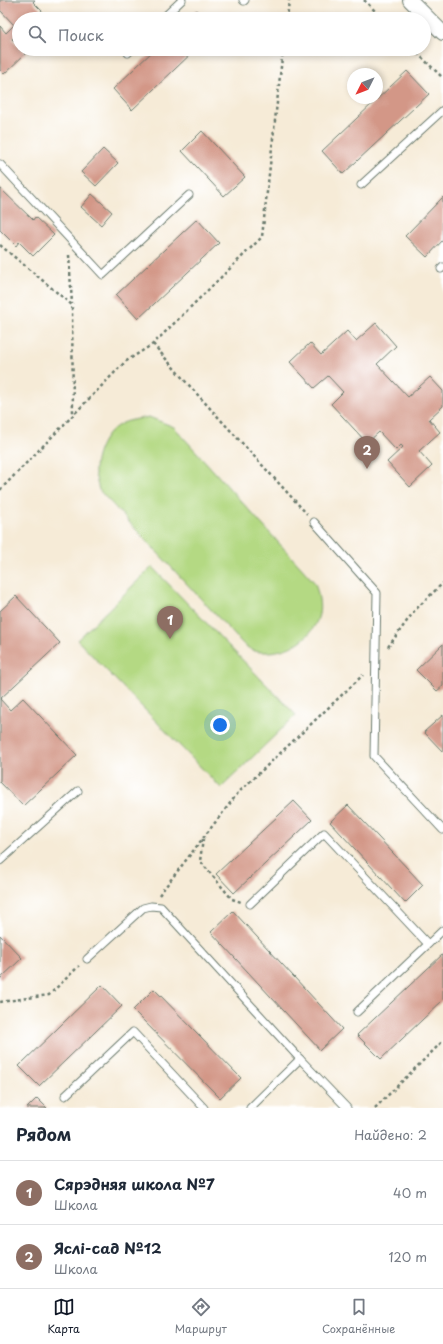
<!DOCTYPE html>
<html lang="ru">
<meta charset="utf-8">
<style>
:root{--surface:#fff;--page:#f6f6f7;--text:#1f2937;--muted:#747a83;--line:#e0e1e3;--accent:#111827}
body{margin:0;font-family:"Playpen Sans",sans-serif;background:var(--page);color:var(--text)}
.compass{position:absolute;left:347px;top:68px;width:36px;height:36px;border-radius:50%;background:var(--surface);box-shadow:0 2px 6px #0003;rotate:228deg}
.you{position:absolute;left:220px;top:725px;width:14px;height:14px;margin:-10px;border:3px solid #fff;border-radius:50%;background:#1a73e8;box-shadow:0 0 0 6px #1a73e833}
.badge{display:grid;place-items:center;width:26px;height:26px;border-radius:50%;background:var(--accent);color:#fff;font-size:13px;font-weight:700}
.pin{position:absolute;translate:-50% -33px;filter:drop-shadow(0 1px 2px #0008)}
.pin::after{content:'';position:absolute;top:21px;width:14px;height:12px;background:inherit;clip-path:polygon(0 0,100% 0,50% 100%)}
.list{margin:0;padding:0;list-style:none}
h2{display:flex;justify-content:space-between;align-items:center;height:52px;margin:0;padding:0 16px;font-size:17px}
h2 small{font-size:13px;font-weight:400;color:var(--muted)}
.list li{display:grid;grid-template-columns:26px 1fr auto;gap:12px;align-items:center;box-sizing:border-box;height:64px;padding:0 16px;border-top:1px solid var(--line)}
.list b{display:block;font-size:15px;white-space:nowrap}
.list p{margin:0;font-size:13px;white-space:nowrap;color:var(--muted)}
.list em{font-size:13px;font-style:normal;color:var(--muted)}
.icon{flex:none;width:22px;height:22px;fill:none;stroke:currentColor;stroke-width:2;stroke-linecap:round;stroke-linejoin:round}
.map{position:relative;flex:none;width:443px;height:1108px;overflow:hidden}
.search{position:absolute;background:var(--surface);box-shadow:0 2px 6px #0003;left:12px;right:12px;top:12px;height:44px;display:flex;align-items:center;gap:10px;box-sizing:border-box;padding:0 14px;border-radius:22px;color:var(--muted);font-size:15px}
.sheet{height:180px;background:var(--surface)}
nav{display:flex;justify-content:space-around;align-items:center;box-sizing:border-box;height:56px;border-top:1px solid var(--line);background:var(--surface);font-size:11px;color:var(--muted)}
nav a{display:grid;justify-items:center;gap:2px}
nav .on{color:var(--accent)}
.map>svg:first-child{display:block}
</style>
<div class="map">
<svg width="443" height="1108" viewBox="0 0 443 1108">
<rect width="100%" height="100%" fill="#fff"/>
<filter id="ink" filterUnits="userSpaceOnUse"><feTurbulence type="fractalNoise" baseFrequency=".025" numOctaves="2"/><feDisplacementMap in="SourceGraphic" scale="8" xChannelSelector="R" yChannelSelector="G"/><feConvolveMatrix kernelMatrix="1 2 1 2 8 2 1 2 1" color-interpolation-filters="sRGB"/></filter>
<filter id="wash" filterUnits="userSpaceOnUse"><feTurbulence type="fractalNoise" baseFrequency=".012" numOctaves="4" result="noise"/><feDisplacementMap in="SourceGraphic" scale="16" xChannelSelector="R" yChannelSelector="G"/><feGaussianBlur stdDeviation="0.9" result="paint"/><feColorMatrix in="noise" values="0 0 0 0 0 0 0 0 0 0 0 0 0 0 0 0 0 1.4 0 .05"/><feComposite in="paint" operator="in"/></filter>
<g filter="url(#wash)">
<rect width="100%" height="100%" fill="#f6ebd7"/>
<!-- green -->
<g fill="#b4d983" stroke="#6a8b5c">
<path d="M149 417 174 427 315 583C318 593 321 604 319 614 314 638 288 653 264 652 262 652 258 652 255 651 251 650 247 647 244 645L99 490C98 485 96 479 95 474 94 457 103 434 119 425 127 420 139 419 149 417Z"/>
<path d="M152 567 296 715 221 788 77 640Z"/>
</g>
<g id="blocks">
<!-- building -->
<g fill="#d39787">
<path d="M0 0H35L33 2 45 14 40 19H19V33L12 39 19 46V49H22L26 53 4 74 0 70V26L6 33 14 25 0 10Z"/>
<path d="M196 10 204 19H186Z"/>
<path d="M155 49H196L132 110 113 89Z"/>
<path d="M407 71 429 94 343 174 322 151Z"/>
<path d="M202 131 245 177 224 196 182 151Z"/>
<path d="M103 149 118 163 96 186 81 172Z"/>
<path d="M0 188 33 220 35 217 54 235 33 256 19 242 16 246 0 230Z"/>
<path d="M92 194 112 212 101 225 81 207Z"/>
<path d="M443 197V240L427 257 405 236Z"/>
<path d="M197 219 219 243 138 319 116 295Z"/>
<path d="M376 323 396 346 377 364 408 397 430 377 443 391V406L429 419 440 432 419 451 432 466 410 487 387 462 403 447 401 445 396 450 379 432 367 443 331 404 343 392 328 376 314 388 290 362 310 343 321 355 347 331 356 341Z"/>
<path d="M16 596 60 643 0 699 10 710 23 698 77 755 23 806 0 782V611Z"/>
<path d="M443 644V686L437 691 416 670Z"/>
<path d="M443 715V752L424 732Z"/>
<path d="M294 801 312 820 234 893 216 874Z"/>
<path d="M348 805 423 885 405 903 330 822Z"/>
<path d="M233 911 342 1029 320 1050 211 932Z"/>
<path d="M0 935 22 958 0 979Z"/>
<path d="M443 954V1000L381 1059 357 1035Z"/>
<path d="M102 985 122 1006 39 1086 19 1066Z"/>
<path d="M154 989 241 1078 220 1098 133 1010Z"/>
<path d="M37 1098 47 1108H27Z"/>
</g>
</g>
</g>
<g filter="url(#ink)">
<use href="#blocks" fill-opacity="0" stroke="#6a7a6d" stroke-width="1"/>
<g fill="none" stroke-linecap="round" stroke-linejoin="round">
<defs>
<g id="service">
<path d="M243 0 244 1 245 0"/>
<path d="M162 19 182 0"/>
<path d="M128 53 132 49"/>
<path d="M0 164 103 275 189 195"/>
<path d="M361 185 443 110"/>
<path d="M441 269 443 267"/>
<path d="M314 522 377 593 374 756 443 830"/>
<path d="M0 861 78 791"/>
<path d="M250 904 324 833 428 944"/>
<path d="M87 959 143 908 151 906 161 907 300 1059 347 1108"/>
<path d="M357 1012 443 930"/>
<path d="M65 1096 133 1032 204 1108"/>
<path d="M250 1108 300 1059"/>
</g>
<path id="minor" d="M410 0 443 33"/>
</defs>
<!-- service casing -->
<use href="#service" stroke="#6a7a6d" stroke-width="9"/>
<!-- minor casing -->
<use href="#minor" stroke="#6a7a6d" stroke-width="16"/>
<!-- path -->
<g stroke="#6a7a6d" stroke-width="2.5" stroke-dasharray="3 3" stroke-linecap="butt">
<path d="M364 0 383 19"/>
<path d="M287 19 289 0"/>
<path d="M413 49 443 78"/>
<path d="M0 245 72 305 73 415"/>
<path d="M69 255 72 304"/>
<path d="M153 344 186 382 307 514"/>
<path d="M0 490 125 362 153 344 262 237 283 49"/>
<path d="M388 647 415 610 443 583"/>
<path d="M203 839 200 861 232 899 241 902"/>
<path d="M159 895 238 793 363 675"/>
<path d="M0 1002 49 995 79 966"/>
<path d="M375 1108 443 1041"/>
</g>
<!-- service -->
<use href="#service" stroke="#fff" stroke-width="7"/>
<!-- minor -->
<use href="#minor" stroke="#fff" stroke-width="14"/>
</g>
</g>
</svg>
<svg class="compass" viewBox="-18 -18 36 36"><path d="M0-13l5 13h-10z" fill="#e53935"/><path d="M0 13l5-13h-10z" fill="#747a83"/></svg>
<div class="you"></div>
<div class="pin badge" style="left:170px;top:639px;background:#8d6e63">1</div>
<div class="pin badge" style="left:367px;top:469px;background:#8d6e63">2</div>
<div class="search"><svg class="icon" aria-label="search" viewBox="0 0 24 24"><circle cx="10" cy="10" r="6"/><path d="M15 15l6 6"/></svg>Поиск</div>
</div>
<section class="sheet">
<h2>Рядом<small>Найдено: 2</small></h2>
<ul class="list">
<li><span class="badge" style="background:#8d6e63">1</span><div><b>Сярэдняя школа №7</b><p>Школа</p></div><em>40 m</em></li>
<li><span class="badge" style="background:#8d6e63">2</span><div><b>Яслі-сад №12</b><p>Школа</p></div><em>120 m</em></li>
</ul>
</section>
<nav>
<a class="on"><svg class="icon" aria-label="map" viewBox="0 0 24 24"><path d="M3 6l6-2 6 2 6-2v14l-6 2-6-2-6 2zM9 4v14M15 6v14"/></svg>Карта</a>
<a><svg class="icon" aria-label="directions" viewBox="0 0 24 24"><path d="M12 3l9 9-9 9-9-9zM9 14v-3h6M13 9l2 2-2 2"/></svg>Маршрут</a>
<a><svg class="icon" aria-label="saved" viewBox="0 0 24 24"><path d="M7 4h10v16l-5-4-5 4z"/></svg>Сохранённые</a>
</nav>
